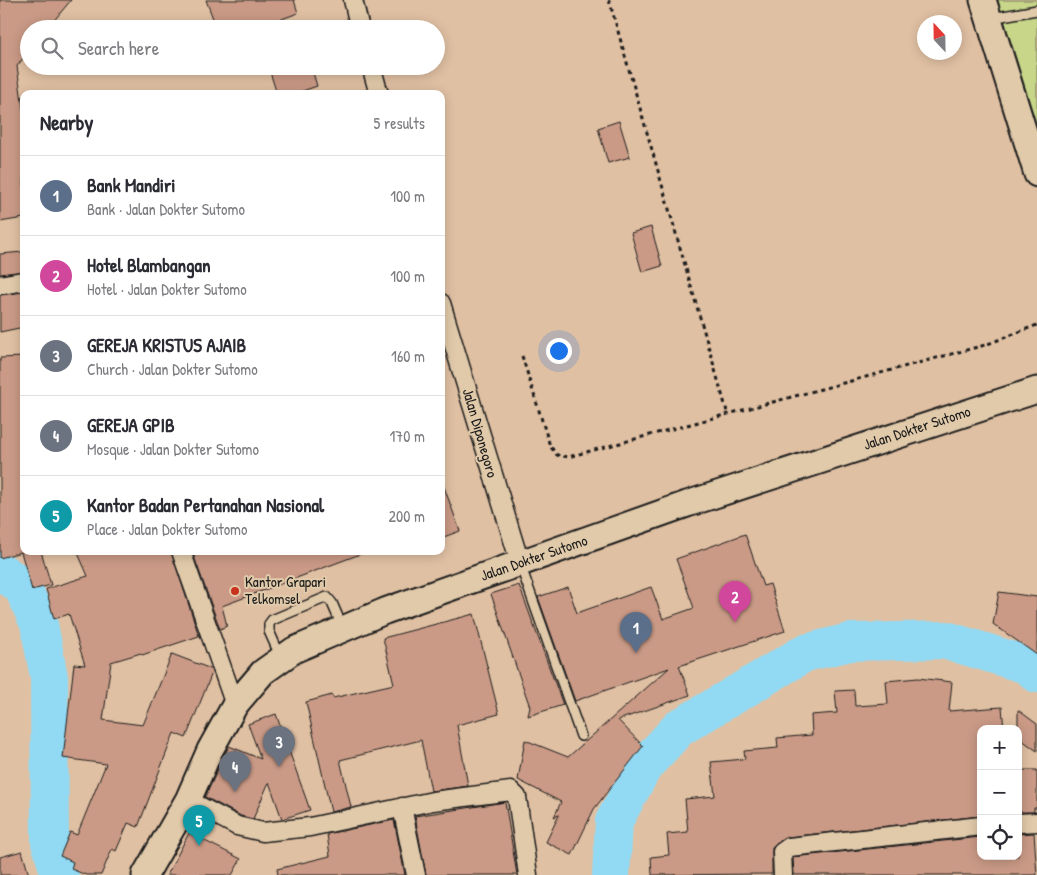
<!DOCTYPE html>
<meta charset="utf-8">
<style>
:root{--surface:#fff;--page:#f7f7f7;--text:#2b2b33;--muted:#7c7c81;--line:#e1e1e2;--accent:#c8321e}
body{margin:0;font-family:"Patrick Hand",sans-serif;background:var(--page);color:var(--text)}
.controls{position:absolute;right:15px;bottom:15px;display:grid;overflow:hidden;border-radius:10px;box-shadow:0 2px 12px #0003}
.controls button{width:45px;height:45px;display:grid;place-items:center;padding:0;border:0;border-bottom:1px solid var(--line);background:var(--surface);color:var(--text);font:25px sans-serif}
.compass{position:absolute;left:917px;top:15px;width:45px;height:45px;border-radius:50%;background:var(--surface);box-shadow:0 2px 12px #0003;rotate:338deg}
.you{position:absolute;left:558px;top:350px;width:18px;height:18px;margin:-12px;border:4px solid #fff;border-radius:50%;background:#1a73e8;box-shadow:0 0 0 8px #1a73e833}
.badge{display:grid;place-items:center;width:32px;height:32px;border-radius:50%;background:var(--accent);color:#fff;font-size:16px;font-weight:700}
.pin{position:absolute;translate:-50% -41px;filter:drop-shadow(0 1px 2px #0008)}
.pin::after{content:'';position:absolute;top:26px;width:18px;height:15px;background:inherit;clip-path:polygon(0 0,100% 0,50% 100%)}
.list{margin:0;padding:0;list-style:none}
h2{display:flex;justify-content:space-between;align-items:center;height:65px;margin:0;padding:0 20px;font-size:21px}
h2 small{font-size:16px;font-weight:400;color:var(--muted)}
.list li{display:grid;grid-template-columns:32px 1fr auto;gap:15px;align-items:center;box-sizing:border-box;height:80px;padding:0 20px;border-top:1px solid var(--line)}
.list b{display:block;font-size:19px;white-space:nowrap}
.list p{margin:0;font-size:16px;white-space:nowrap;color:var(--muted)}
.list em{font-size:16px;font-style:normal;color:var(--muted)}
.icon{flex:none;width:28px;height:28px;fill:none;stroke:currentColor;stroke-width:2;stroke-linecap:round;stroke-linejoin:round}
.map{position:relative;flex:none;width:1037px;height:875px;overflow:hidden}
.search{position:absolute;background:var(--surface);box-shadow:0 2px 12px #0003;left:20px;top:20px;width:425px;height:55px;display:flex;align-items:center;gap:12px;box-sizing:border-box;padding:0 18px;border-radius:28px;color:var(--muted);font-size:19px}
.panel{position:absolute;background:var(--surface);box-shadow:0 2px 12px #0003;left:20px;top:90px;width:425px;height:465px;border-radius:10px}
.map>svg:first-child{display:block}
</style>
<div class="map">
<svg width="1037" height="875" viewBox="0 0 1037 875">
<rect width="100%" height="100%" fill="#e0c0a3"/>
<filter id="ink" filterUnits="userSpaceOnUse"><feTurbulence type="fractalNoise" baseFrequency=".02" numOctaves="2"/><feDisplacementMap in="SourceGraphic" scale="10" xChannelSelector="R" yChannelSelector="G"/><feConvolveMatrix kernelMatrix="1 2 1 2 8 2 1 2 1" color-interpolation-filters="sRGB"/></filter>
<g filter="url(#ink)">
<!-- green -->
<path fill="#c8d68a" stroke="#727953" d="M998 0H1037V126Z"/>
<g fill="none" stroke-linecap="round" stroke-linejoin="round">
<!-- river -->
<g stroke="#92daf3" stroke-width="38">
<path d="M0 571 22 586 39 624 49 677 50 843 60 875"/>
<path d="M611 875 614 821 644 766 679 728 805 653 850 642 946 640 1027 665 1037 674"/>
</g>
</g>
<!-- building -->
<g fill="#ca9a86" stroke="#1c1c1c">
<path d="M0 0H71L47 29H29V51L17 66 24 115V218L0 222Z"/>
<path d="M206 0H294L298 13 255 29H217Z"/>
<path d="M268 66H311L317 86 294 94H277Z"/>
<path d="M619 121 630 157 608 163 598 128Z"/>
<path d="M651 227 662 266 642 272 631 233Z"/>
<path d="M23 252 24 271 0 274V254Z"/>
<path d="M24 292V327L0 332V295Z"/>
<path d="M24 357V551H22H41L51 585 32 590 21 552 0 558V358Z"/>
<path d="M441 484H443L460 531 441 538Z"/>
<path d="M745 534 763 586 770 584 785 631 679 666 690 695 618 720 643 746 594 809 572 855 546 842 559 815 554 817 561 802 518 780 525 740 568 757 669 668 575 701 538 597 568 587 577 613 651 587 663 619 694 608 676 559Z"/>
<path d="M77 551H171L199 636 142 655 141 653 111 662 103 720 143 725 172 654 211 669 212 673 186 738 174 733 138 827 128 823 116 851 112 849 101 875H86L71 869 73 862 60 856 70 832 77 835 106 764 63 758 74 664 85 665 69 614 54 619 46 589 88 576Z"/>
<path d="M192 551H363V553L222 606 227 626 220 629Z"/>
<path d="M519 585 563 705 528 716 530 707 491 594Z"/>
<path d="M999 592 1037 597V655L993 624Z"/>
<path d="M474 614 499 714 457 725 468 786 431 791 421 740 340 760 351 807 331 812 306 702 332 695 333 698 394 684 383 638Z"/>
<path d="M918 678 952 682 949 711 1002 707 1004 729H981V816L787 837 772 848V874L652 875 651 857 669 855 667 834 688 832 685 799 715 796 711 762 745 759 744 751 778 748 777 738 812 735 811 715 837 713 835 691 854 690 855 706 888 704 886 681Z"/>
<path d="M1018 710 1037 724V751L1018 737Z"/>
<path d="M276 714 310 810 282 819 269 782 253 819 241 816 205 797 229 746 261 759 248 724Z"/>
<path d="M1018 770H1037V808H1034V812H1018Z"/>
<path d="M505 802 517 875H426L415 816Z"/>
<path d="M394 820 405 875H278L277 869 330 856 327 834Z"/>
<path d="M189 833 241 859 232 875H167Z"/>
<path d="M1034 833 1037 875H794L793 857 981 837V856H1018V834Z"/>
<path d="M22 851 29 875H0V857Z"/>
</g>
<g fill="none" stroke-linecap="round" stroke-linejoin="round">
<defs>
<g id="service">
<path d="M991 18 1037 10"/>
<path d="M520 564 581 736"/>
<path d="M281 658 269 631V624L272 620 327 597 332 603 342 626"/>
</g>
<g id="minor">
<path d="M353 0 360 29"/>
<path d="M371 66 379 94"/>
<path d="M0 285 24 281"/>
<path d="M441 303 520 563"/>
<path d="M181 551 235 705"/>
<path d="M188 800 237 826 263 832 310 827 433 801 511 791 517 797 528 875"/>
<path d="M402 807 416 875"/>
<path d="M1018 823 1037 822"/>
<path d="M783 875 782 852 789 847 981 826"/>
</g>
<g id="secondary">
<path d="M983 0 1037 174"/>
<path d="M145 875 188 800 210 750 235 705 263 672 294 650 385 611 687 504 1037 390"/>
</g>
</defs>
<!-- service casing -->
<use href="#service" stroke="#1c1c1c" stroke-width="12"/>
<!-- minor casing -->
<use href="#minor" stroke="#1c1c1c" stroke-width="21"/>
<!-- secondary casing -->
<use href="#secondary" stroke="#1c1c1c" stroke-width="29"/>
<!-- path -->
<g stroke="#1c1c1c" stroke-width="3" stroke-dasharray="4 4" stroke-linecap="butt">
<path d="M609 0 728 415"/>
<path d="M522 356 550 446 557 455 568 457 985 345 1037 325"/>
</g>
<!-- service -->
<use href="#service" stroke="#e1caaa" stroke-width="9"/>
<!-- minor -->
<use href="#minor" stroke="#e1caaa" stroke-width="18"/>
<!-- secondary -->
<use href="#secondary" stroke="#e1caaa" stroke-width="25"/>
</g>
</g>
<!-- markers -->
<circle fill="#c8321e" stroke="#e1caaa" stroke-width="2" cx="235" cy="591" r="5"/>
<g text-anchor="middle" stroke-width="4" stroke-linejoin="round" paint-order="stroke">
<!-- street labels -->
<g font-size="15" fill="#1c1c1c" stroke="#e1caaa">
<text transform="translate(917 428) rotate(-18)" y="5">Jalan Dokter Sutomo</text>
<text transform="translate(480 433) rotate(74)" y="5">Jalan Diponegoro</text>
<text transform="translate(534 558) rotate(-19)" y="5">Jalan Dokter Sutomo</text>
</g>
<!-- poi labels -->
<g font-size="15" fill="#1c1c1c" stroke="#e1caaa" text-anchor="start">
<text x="245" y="587">Kantor Grapari<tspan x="245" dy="17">Telkomsel</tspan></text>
</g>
</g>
</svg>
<div class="controls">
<button>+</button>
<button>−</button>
<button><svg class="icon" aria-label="locate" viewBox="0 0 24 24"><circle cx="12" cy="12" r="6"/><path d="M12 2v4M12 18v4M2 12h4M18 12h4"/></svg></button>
</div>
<svg class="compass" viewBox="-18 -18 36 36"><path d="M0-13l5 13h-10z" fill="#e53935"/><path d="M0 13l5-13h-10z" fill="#7c7c81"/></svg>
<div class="you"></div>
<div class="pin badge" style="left:636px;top:653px;background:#5c6f8a">1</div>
<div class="pin badge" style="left:735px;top:622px;background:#d1479c">2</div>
<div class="pin badge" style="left:279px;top:767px;background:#6b7280">3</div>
<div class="pin badge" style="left:235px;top:792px;background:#6b7280">4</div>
<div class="pin badge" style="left:199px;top:846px;background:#0f9aa8">5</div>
<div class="search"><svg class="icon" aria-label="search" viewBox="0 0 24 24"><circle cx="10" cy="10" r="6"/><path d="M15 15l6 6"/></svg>Search here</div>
<section class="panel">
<h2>Nearby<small>5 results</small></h2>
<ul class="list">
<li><span class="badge" style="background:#5c6f8a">1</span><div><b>Bank Mandiri</b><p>Bank · Jalan Dokter Sutomo</p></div><em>100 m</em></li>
<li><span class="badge" style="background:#d1479c">2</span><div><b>Hotel Blambangan</b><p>Hotel · Jalan Dokter Sutomo</p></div><em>100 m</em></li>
<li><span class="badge" style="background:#6b7280">3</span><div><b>GEREJA KRISTUS AJAIB</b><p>Church · Jalan Dokter Sutomo</p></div><em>160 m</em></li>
<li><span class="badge" style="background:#6b7280">4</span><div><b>GEREJA GPIB</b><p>Mosque · Jalan Dokter Sutomo</p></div><em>170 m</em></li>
<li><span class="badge" style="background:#0f9aa8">5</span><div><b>Kantor Badan Pertanahan Nasional</b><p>Place · Jalan Dokter Sutomo</p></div><em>200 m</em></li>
</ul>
</section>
</div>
